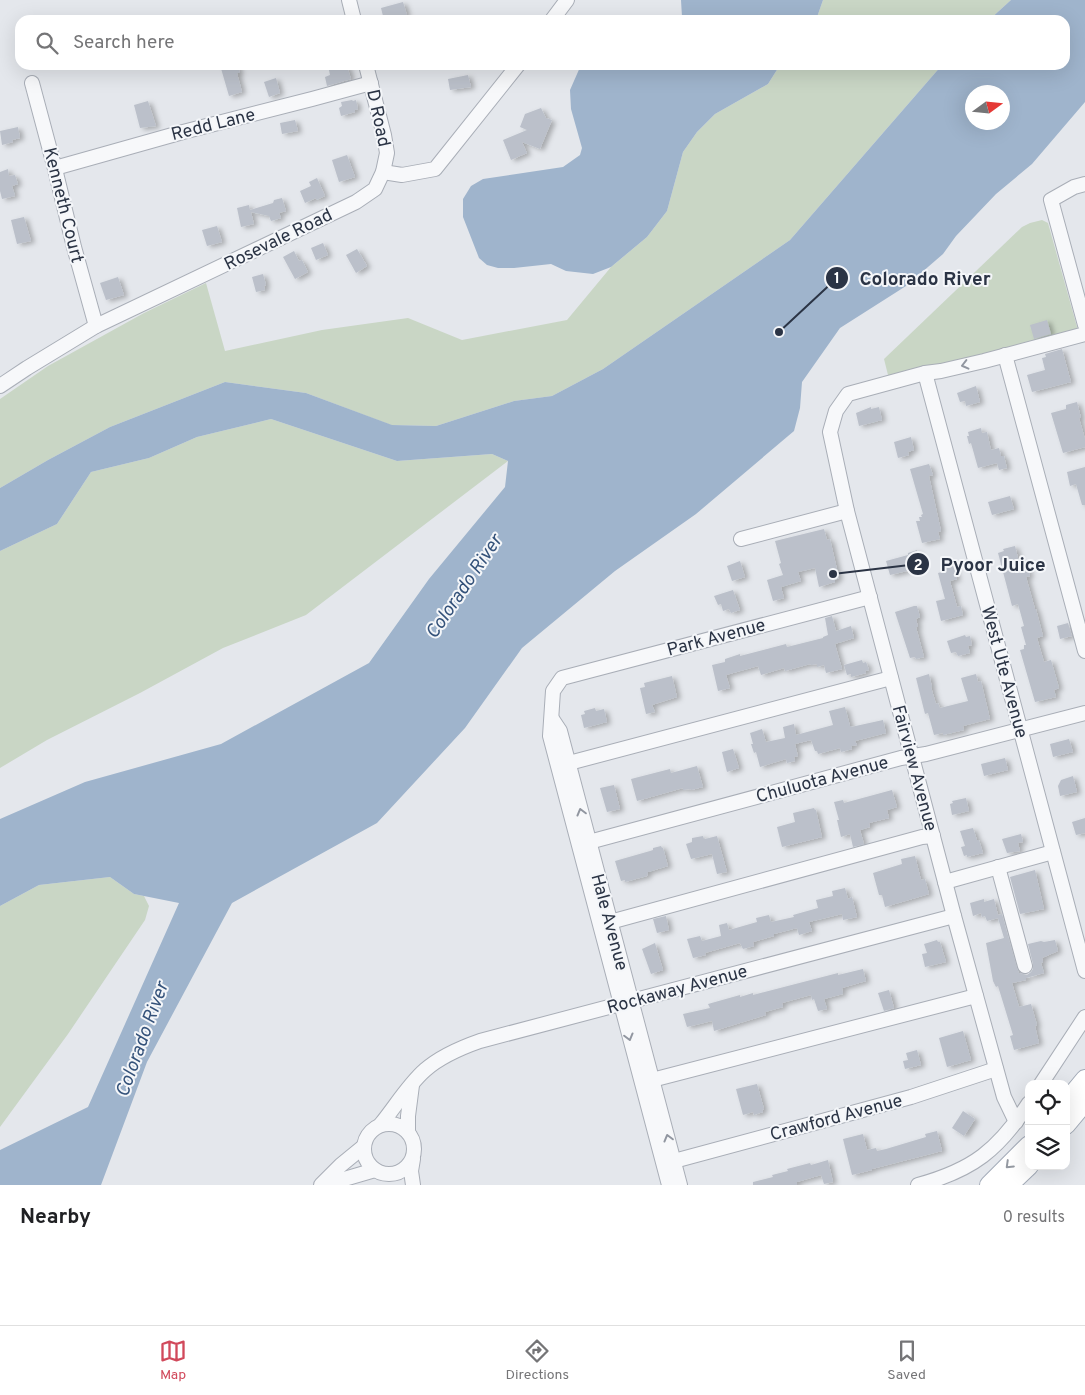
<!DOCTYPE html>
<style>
:root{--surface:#fff;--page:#f6f6f6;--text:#202124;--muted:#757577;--line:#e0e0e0;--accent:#d1495b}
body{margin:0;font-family:Overpass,sans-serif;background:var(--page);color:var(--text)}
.controls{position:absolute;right:15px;bottom:15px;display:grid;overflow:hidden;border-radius:10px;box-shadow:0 5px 20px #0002}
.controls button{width:45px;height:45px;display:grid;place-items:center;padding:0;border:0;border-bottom:1px solid var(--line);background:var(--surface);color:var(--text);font:25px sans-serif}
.compass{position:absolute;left:965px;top:85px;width:45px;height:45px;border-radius:50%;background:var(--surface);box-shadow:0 5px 20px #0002;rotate:75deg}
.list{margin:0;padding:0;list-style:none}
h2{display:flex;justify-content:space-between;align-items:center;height:65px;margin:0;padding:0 20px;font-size:21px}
h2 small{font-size:16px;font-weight:400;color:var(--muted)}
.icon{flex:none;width:28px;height:28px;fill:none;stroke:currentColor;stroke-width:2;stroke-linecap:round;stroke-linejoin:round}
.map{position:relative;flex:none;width:1085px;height:1185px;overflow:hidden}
.search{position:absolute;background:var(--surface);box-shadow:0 5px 20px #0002;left:15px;right:15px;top:15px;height:55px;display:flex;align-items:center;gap:12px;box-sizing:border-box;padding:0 18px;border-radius:15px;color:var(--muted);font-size:19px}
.sheet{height:140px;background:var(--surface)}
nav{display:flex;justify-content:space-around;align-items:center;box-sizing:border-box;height:70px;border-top:1px solid var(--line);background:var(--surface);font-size:14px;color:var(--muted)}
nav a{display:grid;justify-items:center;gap:2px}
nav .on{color:var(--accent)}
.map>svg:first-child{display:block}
</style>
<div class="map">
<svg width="1085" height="1185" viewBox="0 0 1085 1185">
<defs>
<filter id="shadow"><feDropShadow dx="4" dy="2" stdDeviation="2.5" flood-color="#0004"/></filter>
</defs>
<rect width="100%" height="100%" fill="#e4e7ec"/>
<!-- green -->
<g fill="#c9d6c5">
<path d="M823 0H1011L989 20H816Z"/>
<path d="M780 65H942L790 240 603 369 552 396 514 401 436 426 391 425 306 393 225 382 110 427 48 460 0 488V399L48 366 144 313 206 283 225 351 322 330 408 318 462 340 567 320 611 267 647 237 667 211 683 152 697 132 715 114 768 84Z"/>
<path d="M1042 220 1048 223 1079 334 889 379 884 359 1022 227 1030 223Z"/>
<path d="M271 419 397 461 492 454 508 461 306 615 223 648 140 693 47 740 0 768V551L57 524 91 472 149 458 197 437Z"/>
<path d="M110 877 134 894 144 896 149 906 145 920 68 1034 0 1127V906L39 885Z"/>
</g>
<!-- water -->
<g fill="#9fb4cc" fill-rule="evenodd">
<path d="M681 0H823L816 20H679L682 17Z"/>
<path d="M1011 0H1085V102L1032 164 996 194 956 236 943 254 906 286 840 328 802 382 800 408 794 431 696 514 615 571 522 648 465 728 377 823 232 903 147 1062 101 1185H0V1150L88 1107 179 903 134 894 110 877 39 885 0 906V819L85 782 221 744 369 663 429 579 505 487 508 461 492 454 397 461 271 419 197 437 149 458 91 472 57 524 0 551V488L48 460 110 427 225 382 306 393 392 425 436 426 514 401 552 396 603 369 790 240 942 65H1065V20H989ZM1002 92V122H972V92Z"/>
<path d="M581 65H780L768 84 715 114 697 132 683 152 667 211 647 237 611 267 593 274 566 271 551 264 514 268H498L487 265 479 258 463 217V199L471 186 483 179 563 167 580 155 582 148 571 109 570 90Z"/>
</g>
<!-- building -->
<g fill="#bbc0ca" filter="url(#shadow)">
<path d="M403 2 407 15 384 20 381 8Z"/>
<path d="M220 65H237L240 73H237L242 92 229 96Z"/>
<path d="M347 66 351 79 327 86 325 77 330 75 329 70Z"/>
<path d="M468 75 471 87 450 90 448 79Z"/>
<path d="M276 78 280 93 269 97 264 82Z"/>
<path d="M352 100 353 101 356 100 358 109 355 110V112L341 116 339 108 342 106 341 102Z"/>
<path d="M148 101 156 126 140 128 134 105Z"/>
<path d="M541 108 546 118 552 120 540 149 522 142 527 153 511 160 503 140 527 130 520 127 525 114Z"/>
<path d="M295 120 298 131 282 134 280 123Z"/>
<path d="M18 127 20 138 12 140 13 142 2 145 0 131Z"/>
<path d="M347 155 355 177 339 182 332 160Z"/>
<path d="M8 169 9 176 15 175 18 184 12 186 15 196 2 199 0 191V172Z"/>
<path d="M317 178 325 196 316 200V198L305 203 300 191 311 186 309 182Z"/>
<path d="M282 198 286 211 279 213 281 218 271 221 269 216 251 212 254 224 241 227 237 208 249 205 250 210 273 203 274 200Z"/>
<path d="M24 217 31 241 17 244 11 220Z"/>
<path d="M217 226 222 242 207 246 202 230Z"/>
<path d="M323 243 328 255 316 260 311 248Z"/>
<path d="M357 249 367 266 356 273 346 255Z"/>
<path d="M294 251 299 261 302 260 308 272 295 279 283 257Z"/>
<path d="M263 274 266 285 264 286 265 290 256 292 252 277Z"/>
<path d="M118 277 124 295 106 300 100 283Z"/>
<path d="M1047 320 1051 334 1034 339 1030 325Z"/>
<path d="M1062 349 1071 382 1032 392 1027 375 1045 370 1042 358 1046 357 1045 354Z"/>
<path d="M976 386 980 402 966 406 965 401 960 402 957 393Z"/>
<path d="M1077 402 1081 418H1079L1085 439V447L1063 453 1051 413 1066 409V405Z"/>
<path d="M871 407V409L879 407 882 420 859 426 856 413Z"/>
<path d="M981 428 982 433 987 432 991 450 999 448 1001 456H1004L1007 468 999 470 997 463 978 468 971 443 969 444 967 436H969L968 432Z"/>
<path d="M911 437 914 450 908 452 909 455 898 458 894 442Z"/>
<path d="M929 464 933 475 929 476 941 531 938 532 940 539 922 543 916 521H920L919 517H922L921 515 923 514 910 469Z"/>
<path d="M1085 467V505H1082L1076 484 1070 486 1067 472Z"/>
<path d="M1010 496 1014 509 992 515 988 502Z"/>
<path d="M824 529 827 540 830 539 839 578 835 580V582L819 587 815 568 798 572 801 581 781 587 784 598 773 601 767 580 783 575 779 564 781 563 775 541Z"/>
<path d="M1015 546 1020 566 1026 565 1030 576 1026 577 1035 609H1036L1043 636 1037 638 1044 662 1051 660 1059 688 1054 690 1056 697 1035 702 1020 650 1024 649V645H1026L1021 627 1024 626 1018 604 1012 606 998 553 1004 551 1003 549Z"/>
<path d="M917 550 920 561 905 565 907 571 890 575 886 561 908 555V553Z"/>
<path d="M740 561 745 577 732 581 727 566Z"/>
<path d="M952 561 957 579 950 581 956 603 957 607 961 606 963 615 941 621 936 601 945 599 938 573 945 571 942 563Z"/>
<path d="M733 590 740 610 731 613 729 609 723 611 721 604 718 605 714 596Z"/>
<path d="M914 606H917L920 617 916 619 918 627H916L924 657 916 659 915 657 910 658 895 612Z"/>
<path d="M832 616 836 631 851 626 854 638 835 644 842 669 826 673 824 665 817 667V664L811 665 810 664 785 671 784 668 761 675 758 666 726 675 730 688 718 691 712 665 725 662V659L740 654V656L786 644 787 647 823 638V637L828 635 825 618Z"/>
<path d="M1068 623 1072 636 1060 639 1057 626Z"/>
<path d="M965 635 966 637 970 636 972 645 968 646 970 653 958 656 956 652 951 653 947 641Z"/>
<path d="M862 660 863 663 866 662 869 670 865 671 866 673 851 677V674L847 675 844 665Z"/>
<path d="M929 674 932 687H931L936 704 938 703 940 708 968 701 961 678 976 674 978 682 981 681 990 719 963 726 964 730 943 735V733L934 735 928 713 925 714 916 678Z"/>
<path d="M672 676 677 697 652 705 655 712 646 714 640 688 645 687 644 683Z"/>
<path d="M845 707 850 726H851V727L883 720 886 733 855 741 857 745 851 746 852 749 841 752 840 748 818 754 817 751H815L811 740 795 744 798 756 794 757 795 761 787 763 786 759 760 767 756 752 754 753 751 744H753L750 733 762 729 766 742 785 738 783 727 794 724 796 735 833 725 829 711Z"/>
<path d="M595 708 596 711 604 709 607 722 584 728 581 715 585 714 584 711Z"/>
<path d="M1069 739 1073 752 1053 757 1050 744Z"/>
<path d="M733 749 739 768 727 772 722 752Z"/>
<path d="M1005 758 1008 770 984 776 981 764Z"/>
<path d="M697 766 703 787 691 790 690 789 683 790V788L637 801 631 779 670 769 671 773Z"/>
<path d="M1073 776 1077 792 1060 796 1058 786 1061 780Z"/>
<path d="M614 785 620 809 607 812 600 788Z"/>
<path d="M892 790 897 807 887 810 889 818 869 823 870 827 860 830 864 844 853 847 850 834 841 837 837 820H839L834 802 843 800 844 803Z"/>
<path d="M966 798 969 811 952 815 950 804 953 803 952 801Z"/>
<path d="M814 808 815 810H816L822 837 782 847 777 827 795 822 793 813Z"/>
<path d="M1085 818V833L1076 835 1072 822Z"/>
<path d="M973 828 977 840H979L983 853 967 857V855L964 856 961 847 965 846 960 831Z"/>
<path d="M1021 834 1023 842 1018 843 1020 851 1007 853 1002 839Z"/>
<path d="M703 836 704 839H705L717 836 727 872 717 874 712 854 691 859 686 844 692 842V838Z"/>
<path d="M661 846 662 848H663L668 866 648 872 647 876 625 882V880L621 881 615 861 650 851 653 850V848Z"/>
<path d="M915 856 921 880 925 879 929 894 885 907 882 895H879L873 873 902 864 901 859Z"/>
<path d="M1035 870 1044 909 1020 914 1010 877Z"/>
<path d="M845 888 848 899 852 897 857 917 843 920 842 914 809 922 812 931 799 935 797 928 774 934V936L753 942 754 946 743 949 740 943 705 953 706 955 693 958 687 939 700 936 702 941 721 936 719 925 727 923 729 930 757 922 756 918 769 915 771 922 794 917 793 915 818 908 816 900 833 896 832 891Z"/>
<path d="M984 899V902L994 899 998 915 1002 914 1017 968 1019 973 1027 975 1031 972 1033 969V964L1028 944 1041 941 1044 942 1055 940 1058 951 1042 958 1043 962 1041 963 1044 973 1026 978V980L1012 983 1019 1007 1031 1004 1037 1025 1035 1026 1039 1043 1014 1050 1010 1036 1013 1035 998 986 996 987 993 981 986 943 1004 938 998 918 987 921 985 916 982 917 981 913 973 916 970 903Z"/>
<path d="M666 916 669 930 657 933 653 919Z"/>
<path d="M937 940 938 942H940L946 962 925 967 922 954 927 953 924 944Z"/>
<path d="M655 943 663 970 651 974 642 949Z"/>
<path d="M863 969 866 981 842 988 843 994 824 999 827 1009 818 1011 814 999 812 1000 811 995 782 1003 783 1007 765 1012 766 1015 714 1031 712 1021 687 1027 683 1014 710 1008 708 1004 740 995V997L753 993V995L838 973V975Z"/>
<path d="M889 990 894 1008 884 1011 878 993Z"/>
<path d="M963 1031 971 1060 947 1067 939 1038Z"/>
<path d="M917 1050 921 1065 905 1069 903 1061 908 1060 906 1053Z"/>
<path d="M757 1084 764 1109 762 1110 763 1112 754 1115 753 1112 743 1115 736 1089Z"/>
<path d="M963 1111 975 1119 964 1136 952 1128Z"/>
<path d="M937 1131 942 1151 872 1169V1170L852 1175 843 1139 863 1134 867 1150 876 1148 877 1151 886 1149 926 1137 925 1134Z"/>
<path d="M828 1160 833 1182 824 1184 821 1175 797 1182V1185H753V1182L773 1177 772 1175 788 1171 787 1169 810 1163 811 1165Z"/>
</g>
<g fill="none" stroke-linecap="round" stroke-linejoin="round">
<defs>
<g id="minor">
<path d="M349 0 354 20"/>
<path d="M552 20 567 0"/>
<path d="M32 83 55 169 74 247 96 326"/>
<path d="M55 168 183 132 312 99 371 83"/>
<path d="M383 172 402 175 435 169 518 65"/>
<path d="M1085 184 1074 187 1051 200 1085 325"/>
<path d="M1005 355 1085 651"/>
<path d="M925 373 1085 971"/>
<path d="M0 386 27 368 96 326 356 202 375 189 383 172 387 153 384 135 366 65"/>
<path d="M741 539 847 511"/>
<path d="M552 719 560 731 680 1185"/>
<path d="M569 763 891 678"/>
<path d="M589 842 901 758 926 754 1085 713"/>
<path d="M998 867 1025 966"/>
<path d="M945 882 1053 852"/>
<path d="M610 922 922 837 933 836"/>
<path d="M652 1080 976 996"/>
<path d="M1041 1084 1085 1017"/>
<path d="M1016 1122 1004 1097 954 916 847 511 830 432 836 411 848 394 925 373 941 371 984 361 1085 334"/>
<circle cx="389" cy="1149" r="25"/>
<path d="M381 1124C395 1107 408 1085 425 1070 441 1056 460 1048 480 1041L954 916"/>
<path d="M408 1132V1116L412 1085"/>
<path d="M413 1159 411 1171 413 1185"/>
<path d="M674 1161 911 1097 996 1069"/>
<path d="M321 1185 341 1165 363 1147"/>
<path d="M324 1185 375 1170"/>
<path d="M669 1185 550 736 553 691 562 678 870 597"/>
<path d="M918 1185C973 1170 998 1150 1029 1103"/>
</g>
<g id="major">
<path d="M1066 1102 1085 1079"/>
<path d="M1066 1125 1085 1102"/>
<path d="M989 1185 1029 1145"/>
<path d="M1009 1185 1029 1166"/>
</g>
</defs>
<!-- minor casing -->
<use href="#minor" stroke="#a9aeb7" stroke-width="16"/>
<!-- major casing -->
<use href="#major" stroke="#a3abb8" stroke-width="20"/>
<!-- minor -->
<use href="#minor" stroke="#f7f8fa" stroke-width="14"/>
<!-- major -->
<use href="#major" stroke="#fff" stroke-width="18"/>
</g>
<!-- one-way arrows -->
<defs><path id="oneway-chevron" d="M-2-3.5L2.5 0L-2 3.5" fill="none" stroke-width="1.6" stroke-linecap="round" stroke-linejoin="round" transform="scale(1.25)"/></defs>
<g stroke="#9196a0">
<use href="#oneway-chevron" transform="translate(965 365) rotate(166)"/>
<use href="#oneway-chevron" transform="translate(581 812) rotate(-105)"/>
<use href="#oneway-chevron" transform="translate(629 1037) rotate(75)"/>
<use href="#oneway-chevron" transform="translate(668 1138) rotate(-105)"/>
</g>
<use stroke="#959aa2" href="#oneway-chevron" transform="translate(1009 1165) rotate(136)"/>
<g text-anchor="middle" stroke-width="4" stroke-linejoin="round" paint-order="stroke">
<!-- street labels -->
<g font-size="18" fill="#2b3445" stroke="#f4f6f9">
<text transform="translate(379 118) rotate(78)" y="6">D Road</text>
<text transform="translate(213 124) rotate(-14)" y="6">Redd Lane</text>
<text transform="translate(64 205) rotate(76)" y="6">Kenneth Court</text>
<text transform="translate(278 239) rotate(-26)" y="6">Rosevale Road</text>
<text transform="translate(716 637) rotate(-15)" y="6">Park Avenue</text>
<text transform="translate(1005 672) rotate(75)" y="6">West Ute Avenue</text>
<text transform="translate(915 768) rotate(75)" y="6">Fairview Avenue</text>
<text transform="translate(822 779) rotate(-15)" y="6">Chuluota Avenue</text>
<text transform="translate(610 922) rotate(75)" y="6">Hale Avenue</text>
<text transform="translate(677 989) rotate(-15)" y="6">Rockaway Avenue</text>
<text transform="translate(836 1117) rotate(-15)" y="6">Crawford Avenue</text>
</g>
<!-- water labels -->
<g font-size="19" font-style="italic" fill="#34527a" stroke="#f4f6f9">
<text transform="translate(463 586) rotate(-56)" y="7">Colorado River</text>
<text transform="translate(141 1039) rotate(-70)" y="7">Colorado River</text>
</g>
</g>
<!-- callouts -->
<path fill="none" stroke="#2b3445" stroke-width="2" d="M779 332L837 278M833 574L918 564"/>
<g fill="#2b3445" stroke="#f4f6f9" stroke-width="2">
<circle cx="779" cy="332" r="5"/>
<circle cx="833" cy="574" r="5"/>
<circle cx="837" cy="278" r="12"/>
<circle cx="918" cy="564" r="12"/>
</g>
<g font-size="15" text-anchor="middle" font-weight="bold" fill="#fff">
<text x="837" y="283">1</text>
<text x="918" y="570">2</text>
</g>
<g font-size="19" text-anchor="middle" font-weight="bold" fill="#2b3445" stroke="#f4f6f9" stroke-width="4" stroke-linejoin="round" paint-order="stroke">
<text x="925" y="285">Colorado River</text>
<text x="993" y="571">Pyoor Juice</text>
</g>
</svg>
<div class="controls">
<button><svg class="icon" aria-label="locate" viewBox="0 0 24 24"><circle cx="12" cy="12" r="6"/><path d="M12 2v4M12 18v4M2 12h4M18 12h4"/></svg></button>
<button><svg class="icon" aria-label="layers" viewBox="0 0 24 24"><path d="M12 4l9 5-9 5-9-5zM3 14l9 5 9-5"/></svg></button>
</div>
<svg class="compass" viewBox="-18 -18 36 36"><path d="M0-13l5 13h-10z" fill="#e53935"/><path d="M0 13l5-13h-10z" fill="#757577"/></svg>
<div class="search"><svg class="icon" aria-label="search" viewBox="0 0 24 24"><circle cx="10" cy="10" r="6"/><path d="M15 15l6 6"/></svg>Search here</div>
</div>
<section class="sheet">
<h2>Nearby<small>0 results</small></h2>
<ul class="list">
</ul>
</section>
<nav>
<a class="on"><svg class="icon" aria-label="map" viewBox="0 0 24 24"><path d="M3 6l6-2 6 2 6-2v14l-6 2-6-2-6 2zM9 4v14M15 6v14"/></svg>Map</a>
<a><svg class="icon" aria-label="directions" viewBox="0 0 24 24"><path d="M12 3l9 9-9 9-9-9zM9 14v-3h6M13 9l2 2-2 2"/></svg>Directions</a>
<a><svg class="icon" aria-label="saved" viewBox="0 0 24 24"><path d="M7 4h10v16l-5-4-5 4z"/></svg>Saved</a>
</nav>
